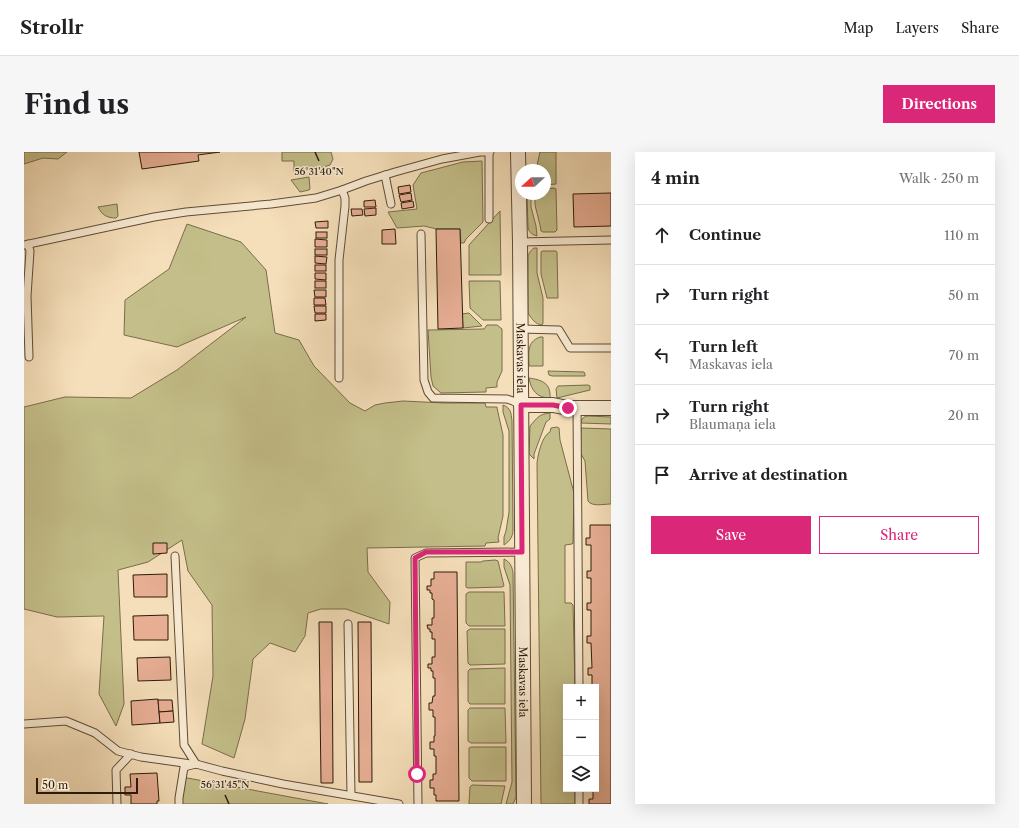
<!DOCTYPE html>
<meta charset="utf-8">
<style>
:root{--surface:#fff;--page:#f6f6f6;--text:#202124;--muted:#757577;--line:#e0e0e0;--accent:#db2777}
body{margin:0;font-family:"Libre Caslon Text",serif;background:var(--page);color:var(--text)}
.controls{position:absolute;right:12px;bottom:12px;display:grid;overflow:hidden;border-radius:0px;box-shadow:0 4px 16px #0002}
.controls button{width:36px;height:36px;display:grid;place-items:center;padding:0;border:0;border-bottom:1px solid var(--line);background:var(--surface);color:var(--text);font:20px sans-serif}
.compass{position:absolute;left:491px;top:12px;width:36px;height:36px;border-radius:50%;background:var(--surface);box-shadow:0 4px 16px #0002;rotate:249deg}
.scale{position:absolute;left:12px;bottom:10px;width:102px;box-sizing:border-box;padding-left:4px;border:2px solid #2e1b09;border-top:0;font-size:11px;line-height:14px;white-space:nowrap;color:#2e1b09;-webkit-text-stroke:3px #f8ead2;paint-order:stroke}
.stop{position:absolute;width:12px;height:12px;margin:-9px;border:3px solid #db2777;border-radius:50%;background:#fff}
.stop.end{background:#db2777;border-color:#fff;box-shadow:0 1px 4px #0008}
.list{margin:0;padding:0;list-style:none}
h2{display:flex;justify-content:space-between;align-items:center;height:52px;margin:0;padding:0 16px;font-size:17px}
h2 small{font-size:13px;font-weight:400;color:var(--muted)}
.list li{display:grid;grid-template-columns:26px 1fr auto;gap:12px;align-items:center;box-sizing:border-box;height:60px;padding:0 16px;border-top:1px solid var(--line)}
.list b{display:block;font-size:15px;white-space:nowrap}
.list p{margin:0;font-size:13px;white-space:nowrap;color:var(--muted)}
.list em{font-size:13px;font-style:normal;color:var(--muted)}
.actions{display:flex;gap:8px;padding:12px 16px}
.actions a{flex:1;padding:9px 0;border:1px solid var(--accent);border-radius:0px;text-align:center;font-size:14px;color:var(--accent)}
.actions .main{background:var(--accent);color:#fff}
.icon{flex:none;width:22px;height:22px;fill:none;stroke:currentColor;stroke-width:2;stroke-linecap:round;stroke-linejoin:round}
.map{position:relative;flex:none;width:587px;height:652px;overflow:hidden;border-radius:0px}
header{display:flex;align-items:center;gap:24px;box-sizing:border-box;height:56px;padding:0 20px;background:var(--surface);border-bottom:1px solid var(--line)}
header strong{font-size:19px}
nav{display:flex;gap:22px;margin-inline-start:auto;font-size:14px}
.intro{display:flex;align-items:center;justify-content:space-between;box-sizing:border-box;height:96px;padding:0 24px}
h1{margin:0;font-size:28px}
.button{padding:10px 18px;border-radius:0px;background:var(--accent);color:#fff;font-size:14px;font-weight:700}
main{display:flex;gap:24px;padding:0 24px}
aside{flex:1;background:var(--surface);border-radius:0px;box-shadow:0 4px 16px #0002}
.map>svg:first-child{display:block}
</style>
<header>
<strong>Strollr</strong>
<nav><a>Map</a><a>Layers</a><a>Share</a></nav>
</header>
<div class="intro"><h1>Find us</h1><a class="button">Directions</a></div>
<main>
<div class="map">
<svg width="587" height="652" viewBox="0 0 587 652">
<rect width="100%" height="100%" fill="#f5dfba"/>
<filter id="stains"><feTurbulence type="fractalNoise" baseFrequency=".005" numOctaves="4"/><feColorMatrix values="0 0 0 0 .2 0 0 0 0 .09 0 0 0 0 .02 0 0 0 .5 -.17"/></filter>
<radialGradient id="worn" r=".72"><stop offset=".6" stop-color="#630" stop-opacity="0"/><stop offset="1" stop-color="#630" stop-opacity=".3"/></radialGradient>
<!-- green -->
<g fill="#c4bf8a" stroke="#796d4a">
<path d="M0 0H43L34 7 19 6 0 12Z"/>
<path d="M258 0H307L309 7 306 13 293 17 270 20V9H258Z"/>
<path d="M516 0H532V32L521 33V18H512Z"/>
<path d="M458 9 459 70 442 87 440 91H437L436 77H413L400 74 373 76 364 60 393 57 389 33 397 21 439 10Z"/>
<path d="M285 25 286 37 285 38 276 40 267 28Z"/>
<path d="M530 36 532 37V39L533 78 531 80H519L517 79 516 73 511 53V42H521V37Z"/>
<path d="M503 42H507V55L512 74 513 84C507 82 505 80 504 75Z"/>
<path d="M93 52 94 64 92 66C83 66 78 63 74 55Z"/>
<path d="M476 59 477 123H445V93Z"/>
<path d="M163 72 217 90 242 118 251 181 275 188 290 214 326 251 341 259 351 253 361 251 379 249 420 251H461L462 255H473V256L479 283V364L474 386 475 390 462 391 461 394 343 396 344 420 366 450 365 472 322 457H297L284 461 281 484 271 500 246 491 229 507 221 567 210 606 178 592 189 524 188 453 164 419 158 388 124 410 94 418 100 552 92 574 75 542 80 464 33 465 0 457V255L41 245 107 246 153 218 222 165 153 195 100 183 101 148 145 117Z"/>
<path d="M510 96H513V121L519 146V171L518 173C511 172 508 167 504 161V107C504 102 506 99 510 96Z"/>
<path d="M518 99H532L533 100 534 146H523L517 122V100Z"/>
<path d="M445 129H476L477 168H459L446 156Z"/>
<path d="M445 161 458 174 439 176 438 162Z"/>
<path d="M463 173H473L478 177V219L473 230V235L462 236V240L417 241 409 234 407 225 404 178 460 177Z"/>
<path d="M516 185H519V214H505C505 202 502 190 516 185Z"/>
<path d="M524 219 560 220 561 222V224H528L525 223Z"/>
<path d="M505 226C518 228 527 231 526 246 513 246 507 238 505 226Z"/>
<path d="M564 233 566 234V238L533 246 532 237 534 234Z"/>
<path d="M479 253C487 256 487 261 488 269L489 377C489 384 487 388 480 393V385L482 379 485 360V279L479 260Z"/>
<path d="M526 261V267L522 270 510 302V307L505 302 506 274C513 266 515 262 526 261Z"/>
<path d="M564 264 587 265V272L557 271C558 266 559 265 564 264Z"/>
<path d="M533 275 535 276 536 288 550 341 549 391 548 392 541 393V451H547L549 453 551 535H542V637H551V652H517L513 311C514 302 518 284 526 280L527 276Z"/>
<path d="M557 276 587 277V352C580 352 568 355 564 349L561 309 556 300Z"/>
<path d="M480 407C486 410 488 414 489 421L492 645 489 652H482L488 630 486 433 480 415Z"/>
<path d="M471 408 474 409 480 434 478 435 444 436 442 435V410H457L459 409Z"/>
<path d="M445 440H480L481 474H445L442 471V442Z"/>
<path d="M446 477H481V512L446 513 444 511 443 479Z"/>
<path d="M481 516V552H446L444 549V519L446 517Z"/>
<path d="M446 556H481L482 591H447L444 589V558Z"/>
<path d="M447 595H482V629H448L445 626V596Z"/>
<path d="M158 625 304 652H155Z"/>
<path d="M448 633 481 634 477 652H445L446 635Z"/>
</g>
<!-- building -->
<g fill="#e7ae94" stroke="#2e1b09">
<path d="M115 0H196L174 3 175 9 118 17Z"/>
<path d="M386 33 387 40 375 42 374 35Z"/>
<path d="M387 41 388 48 377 50 375 43Z"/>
<path d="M587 41V74L550 75 549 42Z"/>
<path d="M351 48 352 55H340V49Z"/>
<path d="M389 49 390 55 378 57 377 51Z"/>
<path d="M352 56V63L341 64 340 57Z"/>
<path d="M327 57H338L339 63 328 64Z"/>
<path d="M304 69V76H292L291 70Z"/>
<path d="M371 77 372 92H358V78Z"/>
<path d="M412 77H436L439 176 414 177Z"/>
<rect x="292" y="80" width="11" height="6"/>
<path d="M291 87 303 88V95H291Z"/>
<rect x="291" y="97" width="12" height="6"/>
<path d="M291 104 303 105 302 112 291 111Z"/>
<rect x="291" y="113" width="11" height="6"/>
<path d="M291 121H302V128L291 127Z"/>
<rect x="291" y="129" width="11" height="7"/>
<path d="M290 138H302V145H291Z"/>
<path d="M290 146H301L302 153H290Z"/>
<path d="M290 154H302V161H291Z"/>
<path d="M291 162H302V168L291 169Z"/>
<path d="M566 373H587V652H565V647H569V637H572V535H568V523H564V516H568L567 491H563V484H567V458H563V451H567V426H563V419H567V393H562V386H566Z"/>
<path d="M129 391H143V401L129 402Z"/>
<path d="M410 420H433L435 649H412V643H410V636H406V628H409V622H412V604H410V597H406V590H410V584H411V565H409V558H405V551H408L409 544H411V526H409V519H407V516H404V512H408V505H411V487H408V480H406V477H404L403 473H408V466H410V448L408 447V441H406V438H403V434H407V427H410Z"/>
<path d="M143 422V445H110L109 423Z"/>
<path d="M144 463V488H110L109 464Z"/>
<path d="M295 470H308L309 631H297Z"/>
<path d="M334 470H347L348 630H335Z"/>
<path d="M146 505 147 528 114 529 113 506Z"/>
<path d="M134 547 136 571 108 573 107 549Z"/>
<path d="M134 548H148L149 559 135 560Z"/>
<path d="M149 559 150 570 136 571 135 560Z"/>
<path d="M133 621 135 649H133V652H107V643H101V635H107L106 622Z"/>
</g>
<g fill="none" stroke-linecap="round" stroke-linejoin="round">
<defs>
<g id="service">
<path d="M465 0V67"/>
<path d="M361 23 367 52"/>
<path d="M397 82 400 228 404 240 409 246 483 247 489 249 497 253"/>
<path d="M496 90 587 88"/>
<path d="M4 92 6 99 3 144 5 205"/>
<path d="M0 93 130 65 162 60 247 52 292 46 318 38 342 29 371 20 418 7 456 0H466"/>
<path d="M496 177 535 178 546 196H587"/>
<path d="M315 226V108L321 54V46L318 38"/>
<path d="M553 253 555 535"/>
<path d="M151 404 160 593 172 612"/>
<path d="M324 472 327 643"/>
<path d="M0 572 42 569 71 581 94 599 117 605 167 612"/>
<path d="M555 637V652"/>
<path d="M93 652 92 618 107 602"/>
<path d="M155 652V646L160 615 172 612 198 619 259 632 375 652"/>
<path d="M394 652 391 406 402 401 498 400"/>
</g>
<g id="minor">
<path id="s1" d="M494 0 496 90 500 652"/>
<path d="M497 253H529L544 256H587"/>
</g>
</defs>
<!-- service casing -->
<use href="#service" stroke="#604c35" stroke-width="9"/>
<!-- minor casing -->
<use href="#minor" stroke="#604c35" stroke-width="16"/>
<!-- service -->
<use href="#service" stroke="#f8ead2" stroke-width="7"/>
<!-- minor -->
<use href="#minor" stroke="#f8ead2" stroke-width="14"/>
</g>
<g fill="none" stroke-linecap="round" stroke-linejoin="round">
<!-- route -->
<path stroke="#db2777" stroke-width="5" d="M393 622 391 406 402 400H498L497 253H529L544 256"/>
</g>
<!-- ticks -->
<path fill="none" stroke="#2e1b09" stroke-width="1.5" d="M291 0 295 9M201 643 205 652"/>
<g text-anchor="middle" stroke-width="3" stroke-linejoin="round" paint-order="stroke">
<!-- street labels -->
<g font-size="11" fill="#2e1b09" stroke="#f8ead2">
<text dy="4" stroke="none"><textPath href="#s1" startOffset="206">Maskavas iela</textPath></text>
<text dy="4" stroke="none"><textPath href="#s1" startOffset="530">Maskavas iela</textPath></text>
</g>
</g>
<g font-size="10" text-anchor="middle" fill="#2e1b09" stroke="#f8ead2" stroke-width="3" stroke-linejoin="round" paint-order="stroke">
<text x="295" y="23">56°31'40"N</text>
<text x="201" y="636">56°31'45"N</text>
</g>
<rect width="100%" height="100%" filter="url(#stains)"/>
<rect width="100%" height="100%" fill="url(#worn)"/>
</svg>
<div class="controls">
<button>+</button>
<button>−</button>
<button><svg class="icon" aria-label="layers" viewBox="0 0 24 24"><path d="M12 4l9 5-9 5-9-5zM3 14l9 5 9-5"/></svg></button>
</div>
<svg class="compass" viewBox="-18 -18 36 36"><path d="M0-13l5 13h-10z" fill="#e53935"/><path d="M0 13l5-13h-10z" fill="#757577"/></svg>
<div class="scale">50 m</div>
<div class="stop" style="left:393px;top:622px"></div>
<div class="stop end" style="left:544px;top:256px"></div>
</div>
<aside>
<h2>4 min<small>Walk · 250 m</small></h2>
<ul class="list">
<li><svg class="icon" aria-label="ahead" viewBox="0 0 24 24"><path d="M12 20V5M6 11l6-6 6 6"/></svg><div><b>Continue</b></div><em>110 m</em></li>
<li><svg class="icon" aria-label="right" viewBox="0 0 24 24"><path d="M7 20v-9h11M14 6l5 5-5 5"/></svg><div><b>Turn right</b></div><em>50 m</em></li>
<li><svg class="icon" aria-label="left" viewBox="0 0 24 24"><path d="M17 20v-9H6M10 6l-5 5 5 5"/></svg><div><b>Turn left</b><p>Maskavas iela</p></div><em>70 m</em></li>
<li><svg class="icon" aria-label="right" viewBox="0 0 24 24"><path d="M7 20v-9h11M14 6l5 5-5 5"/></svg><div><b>Turn right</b><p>Blaumaņa iela</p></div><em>20 m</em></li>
<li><svg class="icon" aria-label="arrive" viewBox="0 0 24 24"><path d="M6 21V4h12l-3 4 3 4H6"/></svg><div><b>Arrive at destination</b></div></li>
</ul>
<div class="actions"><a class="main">Save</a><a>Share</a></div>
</aside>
</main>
